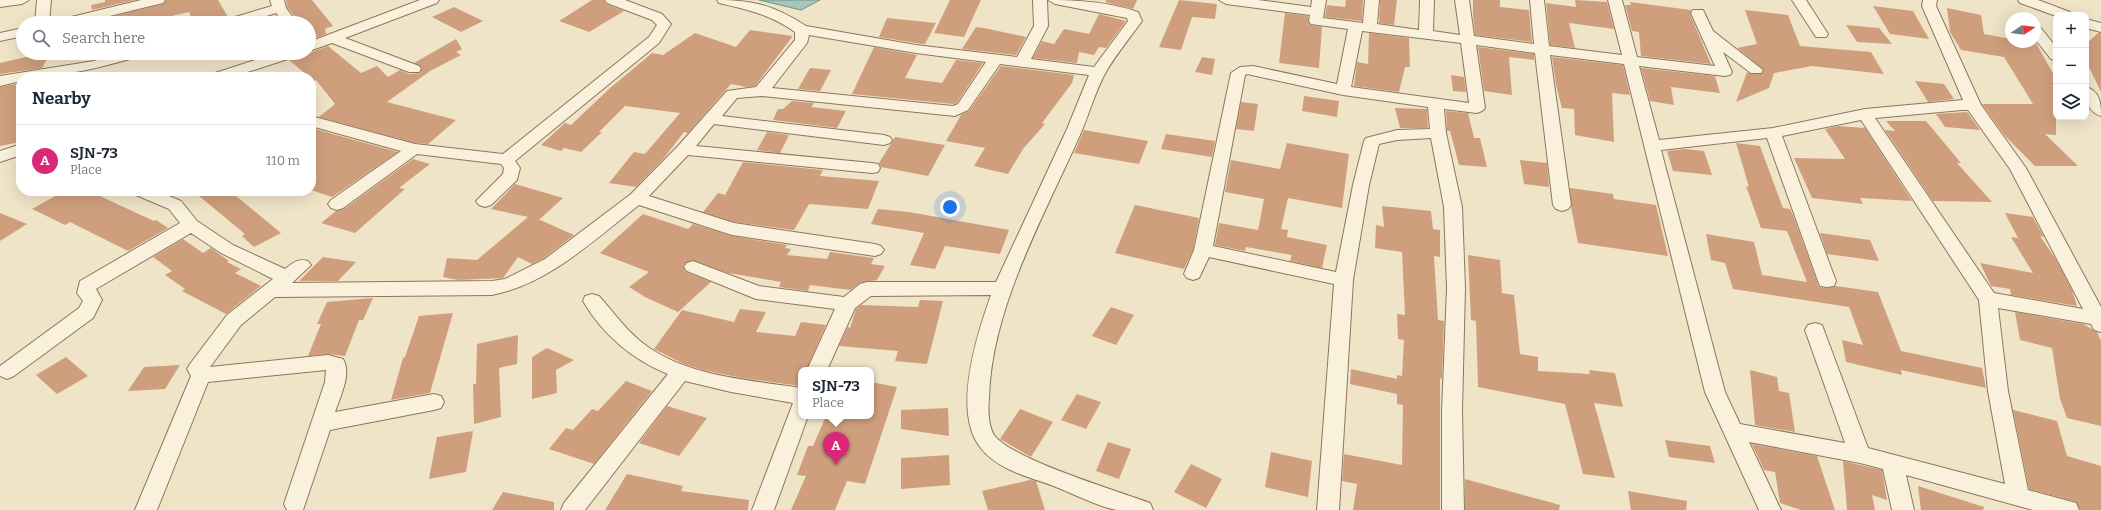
<!DOCTYPE html>
<meta charset="utf-8">
<style>
:root{--surface:#fff;--page:#f2f2f3;--text:#1f2937;--muted:#747a83;--line:#e0e1e3;--accent:#db2777}
body{margin:0;font-family:Bitter,serif;background:var(--page);color:var(--text)}
.controls{position:absolute;right:12px;top:12px;display:grid;overflow:hidden;border-radius:8px;box-shadow:0 4px 16px #0002}
.controls button{width:36px;height:36px;display:grid;place-items:center;padding:0;border:0;border-bottom:1px solid var(--line);background:var(--surface);color:var(--text);font:20px sans-serif}
.compass{position:absolute;left:2005px;top:12px;width:36px;height:36px;border-radius:50%;background:var(--surface);box-shadow:0 4px 16px #0002;rotate:77deg}
.you{position:absolute;left:950px;top:207px;width:14px;height:14px;margin:-10px;border:3px solid #fff;border-radius:50%;background:#1a73e8;box-shadow:0 0 0 6px #1a73e833}
.badge{display:grid;place-items:center;width:26px;height:26px;border-radius:50%;background:var(--accent);color:#fff;font-size:13px;font-weight:700}
.pin{position:absolute;translate:-50% -33px;filter:drop-shadow(0 1px 2px #0008)}
.pin::after{content:'';position:absolute;top:21px;width:14px;height:12px;background:inherit;clip-path:polygon(0 0,100% 0,50% 100%)}
.popup{position:absolute;left:798px;top:367px;width:76px;height:52px;box-sizing:border-box;display:grid;place-content:center;border-radius:8px;background:var(--surface);filter:drop-shadow(0 1px 3px #0005);font-size:13px;white-space:nowrap;color:var(--muted)}
.popup b{font-size:15px;color:var(--text)}
.popup::after{content:'';position:absolute;left:50%;top:100%;margin-left:-8px;border:8px solid transparent;border-top-color:var(--surface)}
.list{margin:0;padding:0;list-style:none}
h2{display:flex;justify-content:space-between;align-items:center;height:52px;margin:0;padding:0 16px;font-size:17px}
h2 small{font-size:13px;font-weight:400;color:var(--muted)}
.list li{display:grid;grid-template-columns:26px 1fr auto;gap:12px;align-items:center;box-sizing:border-box;height:72px;padding:0 16px;border-top:1px solid var(--line)}
.list b{display:block;font-size:15px;white-space:nowrap}
.list p{margin:0;font-size:13px;white-space:nowrap;color:var(--muted)}
.list em{font-size:13px;font-style:normal;color:var(--muted)}
.icon{flex:none;width:22px;height:22px;fill:none;stroke:currentColor;stroke-width:2;stroke-linecap:round;stroke-linejoin:round}
.map{position:relative;flex:none;width:2101px;height:510px;overflow:hidden}
.search{position:absolute;background:var(--surface);box-shadow:0 4px 16px #0002;left:16px;top:16px;width:300px;height:44px;display:flex;align-items:center;gap:10px;box-sizing:border-box;padding:0 14px;border-radius:22px;color:var(--muted);font-size:15px}
.panel{position:absolute;background:var(--surface);box-shadow:0 4px 16px #0002;left:16px;top:72px;width:300px;height:124px;border-radius:16px}
.map>svg:first-child{display:block}
</style>
<div class="map">
<svg width="2101" height="510" viewBox="0 0 2101 510">
<rect width="100%" height="100%" fill="#f0e4c8"/>
<!-- water -->
<path fill="#a9c4bc" stroke="#6f938a" d="M759 0H820L801 10Z"/>
<!-- building -->
<g fill="#cf9f7d">
<path d="M105 0H135L92 10 91 5 105 2Z"/>
<path d="M166 0H218L228 17 224 19 222 23H194L189 12 141 23H94V21L163 4Z"/>
<path d="M286 0H312L333 26 325 29 326 34 309 40V23H301L295 17 287 7Z"/>
<path d="M592 0H604L606 4 624 11 589 32 559 21Z"/>
<path d="M950 0H981L964 37 934 33Z"/>
<path d="M1106 0H1137L1133 9 1105 2Z"/>
<path d="M1179 0 1217 4 1215 19 1192 17 1181 50 1159 47Z"/>
<path d="M1346 0H1363L1362 21 1325 17 1327 5 1345 7Z"/>
<path d="M1380 0H1397L1394 25 1379 23Z"/>
<path d="M1473 0H1500V7L1529 10 1532 42 1475 35 1473 15Z"/>
<path d="M1575 0 1607 2 1614 29 1569 23 1575 48 1550 45 1546 3 1576 7Z"/>
<path d="M1630 2 1691 10 1690 14 1711 64 1641 56 1639 32 1632 31 1625 5H1631Z"/>
<path d="M1873 6 1913 11 1929 39 1890 34Z"/>
<path d="M454 7 483 21 461 32 432 17Z"/>
<path d="M1947 8 1981 15 1984 34 2011 39V42L2036 43 2056 79V135L2045 134 2078 166H2035L2005 136 1982 104H2033L2004 57 1961 50 1950 32Z"/>
<path d="M1745 10 1788 15 1800 46 1871 52 1884 74 1812 66 1774 73 1769 88 1736 102 1747 72 1751 74H1761L1764 70 1737 48 1757 44Z"/>
<path d="M1285 13 1308 16V21L1310 25 1322 27 1319 68 1279 63Z"/>
<path d="M1099 14 1126 21 1106 48 1099 47 1094 55 1079 52 1077 63 1033 58 1042 41 1054 44 1064 29 1089 34Z"/>
<path d="M887 18 936 23 925 44H922L879 37Z"/>
<path d="M1846 25 1879 28 1892 44 1857 42Z"/>
<path d="M976 27 984 28 1026 37 1016 55 962 49Z"/>
<path d="M750 30 793 36 755 86 746 87 731 84 688 133 684 132 664 158 636 187 609 183 634 152 645 154 680 113 625 106 599 132H602L581 152 564 148 561 151 541 145 565 123 571 125 609 89 652 53 663 55 695 33 736 47Z"/>
<path d="M1369 33 1409 38 1410 67H1405L1399 92 1354 86 1357 62 1368 64Z"/>
<path d="M2098 33H2101V92L2086 61V44Z"/>
<path d="M456 39 462 49 456 52 461 55 430 71 387 102 456 120 428 144 415 143 319 117 335 104 316 80 314 81 289 60 297 57 300 53H309L328 46 361 73 377 66 388 77 400 70 409 74 420 73 422 68 414 63Z"/>
<path d="M874 47 917 55 905 78 942 83 956 60 983 63 957 103 953 104 852 94Z"/>
<path d="M1478 47 1534 54V60L1509 57 1512 95 1484 91Z"/>
<path d="M43 53H50L42 68 0 74V63Z"/>
<path d="M1202 57 1215 59 1212 75 1195 72Z"/>
<path d="M1552 57 1623 65 1630 95 1612 93 1614 142 1575 135 1574 109 1562 108 1556 85Z"/>
<path d="M1001 66 1074 75 1072 83 1042 123 1045 124 1023 149 1008 174 974 166 985 148 946 141 961 115 969 111Z"/>
<path d="M810 68 831 70 820 91 798 89Z"/>
<path d="M1641 68 1715 76 1720 93 1671 87 1674 105 1650 101Z"/>
<path d="M1451 75 1464 77 1466 92 1453 91Z"/>
<path d="M1915 81 1944 84 1954 99 1928 102Z"/>
<path d="M21 83V142L0 146V87Z"/>
<path d="M1304 96 1339 101 1337 117 1302 111Z"/>
<path d="M792 101 814 103 811 107 846 111 837 128 773 120 778 109H783Z"/>
<path d="M1241 102 1258 104 1254 131 1236 129Z"/>
<path d="M1395 108 1427 109 1428 128H1400Z"/>
<path d="M1446 111 1468 113 1474 138H1480L1487 167 1459 165 1450 131H1447Z"/>
<path d="M1967 112 1980 130 1945 127 1936 114Z"/>
<path d="M1886 121H1926L1961 163H1957L1992 202 1933 201 1885 130 1895 131Z"/>
<path d="M1838 126 1865 128 1912 201 1860 198 1863 204 1812 198 1794 158 1845 159 1825 129Z"/>
<path d="M311 128 398 152 332 197 311 190Z"/>
<path d="M1084 130 1148 141 1139 164 1074 153Z"/>
<path d="M767 132 789 135 780 153 757 150Z"/>
<path d="M1166 134 1215 141 1212 157 1161 149Z"/>
<path d="M895 137 945 145 928 176 881 167 879 163Z"/>
<path d="M1287 143 1349 154 1342 208 1288 198 1281 229 1288 230 1287 237 1327 245 1322 268 1290 261 1292 255 1246 247 1245 251 1215 245 1219 223 1258 230 1264 199 1225 192 1231 160 1280 169Z"/>
<path d="M1736 143 1760 146 1783 208 1790 209 1793 215 1819 287 1827 288 1836 286 1878 292 1901 351 1982 368 1986 388 1901 370 1902 375 1846 362 1842 340 1863 345 1849 307 1733 289 1725 263 1711 260 1706 234 1754 242 1762 275 1807 282 1787 231 1761 228 1746 186 1749 187Z"/>
<path d="M1685 149 1704 151 1712 175 1673 171 1667 151Z"/>
<path d="M413 159 430 164 399 188 405 189 355 233 321 223 336 211 344 209Z"/>
<path d="M1520 160 1547 163 1549 187 1524 184Z"/>
<path d="M743 162 823 170 820 176 879 181 868 209 809 204 794 230 734 222 703 212 718 193 725 195Z"/>
<path d="M515 184 563 198 540 219H538L574 235 544 258 532 264 518 257 503 278 458 280 443 277 447 258 477 260 528 217 491 209Z"/>
<path d="M1570 188 1613 194 1614 199 1656 205 1668 256 1578 243 1571 207Z"/>
<path d="M64 191H89L154 221 156 220 168 228 128 251 70 222 65 225 32 209Z"/>
<path d="M193 191H230L281 233 254 247 242 236 245 234Z"/>
<path d="M1135 205 1199 218 1193 250 1184 269 1115 253Z"/>
<path d="M1382 206 1431 211 1433 229 1440 230V257L1434 256 1438 320 1444 321 1442 379 1440 378V510H1353L1357 484 1342 481 1344 454 1402 465 1403 405 1397 404V394L1350 384 1351 369 1397 379V375L1402 376 1404 340 1398 339 1397 314 1405 315 1402 252 1375 248 1376 225 1384 227Z"/>
<path d="M878 209 909 212 1009 230 1000 254 945 246 935 269 910 265 924 233 871 224Z"/>
<path d="M0 213 27 224 0 241Z"/>
<path d="M2005 213 2033 217 2044 237 2040 236 2055 258 2072 290 2077 306 2011 295 2010 289 1991 286 1980 263 2033 273 2011 237 2018 238Z"/>
<path d="M643 214 688 229 693 224 732 236 787 245 785 248 791 249 787 255 827 259 830 252 874 258 871 264 885 266 877 280 860 283 850 290 810 285 808 291 779 287 781 282 728 273 693 260 687 262 683 266 686 272 711 282 678 312 645 297 629 287 649 272 600 253Z"/>
<path d="M1820 233 1870 240 1879 261 1827 254Z"/>
<path d="M183 239 203 253 211 248 229 261 227 262 241 269 235 273 261 286 226 314 182 291 185 289 165 275 172 271 153 257Z"/>
<path d="M1468 255 1500 260 1502 293 1514 295 1520 354 1538 357V371L1590 374 1589 370 1615 373 1623 407 1594 403 1615 478 1583 474 1565 404 1478 387 1476 321 1471 320Z"/>
<path d="M323 257 356 262 338 281H299Z"/>
<path d="M373 298 363 320H359L345 356 328 354 308 356 321 324H317L327 302Z"/>
<path d="M920 300 943 301 927 364 895 361 898 351 839 346 848 327 850 328 856 309 861 305 918 307Z"/>
<path d="M1111 307 1134 315 1116 345 1092 336Z"/>
<path d="M740 309 766 312 756 332 795 336 801 322 826 325 806 370H801V386L742 378 703 370 684 364 654 349 682 310 734 322Z"/>
<path d="M2015 312 2083 324 2097 332 2101 341V426L2067 418 2060 399 2052 348 2020 340Z"/>
<path d="M453 313 430 393 391 400 403 358 405 357 419 316Z"/>
<path d="M518 335 517 364 499 368 501 417 474 424 473 384H476L477 344Z"/>
<path d="M547 348 574 360 556 370 557 393 532 399V357Z"/>
<path d="M66 357 88 376 57 394 36 375Z"/>
<path d="M180 365 165 389 128 391 144 367Z"/>
<path d="M1750 370 1777 377 1779 391 1789 393 1795 432 1755 425Z"/>
<path d="M626 381 652 391 594 464 549 449 566 428 573 430 592 409 598 411Z"/>
<path d="M871 382 897 387 865 484 847 481 835 510H791L806 476 797 475 808 446H813L826 416H871Z"/>
<path d="M1077 394 1101 402 1086 429 1061 420Z"/>
<path d="M667 406 707 418 679 456 639 443Z"/>
<path d="M948 408 949 436 901 429V410Z"/>
<path d="M1020 409 1053 422 1031 457 1000 439Z"/>
<path d="M2013 410 2057 421 2067 456 2101 466V510H2080L2076 502 2029 489Z"/>
<path d="M473 431 466 472 429 479 437 437Z"/>
<path d="M1665 440 1710 446 1715 463 1669 457Z"/>
<path d="M1108 442 1131 449 1119 479 1096 471Z"/>
<path d="M1752 444 1817 456 1835 510H1801L1780 503 1775 472 1764 470Z"/>
<path d="M1271 452 1312 461 1308 497 1265 487Z"/>
<path d="M949 455 950 485 901 489V458Z"/>
<path d="M1843 461 1882 470 1887 500 1872 495 1875 510H1847Z"/>
<path d="M1191 464 1222 479 1206 508 1174 492Z"/>
<path d="M627 474 683 486 681 491 749 500 748 510H605Z"/>
<path d="M1465 479 1560 505 1559 510H1465Z"/>
<path d="M1030 480 1036 481 1045 510H988L982 491Z"/>
<path d="M1918 486 1984 507 1983 510H1921Z"/>
<path d="M1628 491 1687 501 1686 510H1631Z"/>
<path d="M503 492 554 502V510H492Z"/>
</g>
<g fill="none" stroke-linecap="round" stroke-linejoin="round">
<defs>
<g id="minor">
<path d="M0 0H29L22 4 0 7Z"/>
<path d="M37 0H51L49 23H35Z"/>
<path d="M141 0H165L163 3 81 23H57L59 20Z"/>
<path d="M270 0H284L286 8 297 23H283L276 13 245 23H223L225 20 272 6Z"/>
<path d="M420 0H439L437 3 345 38 419 66 421 69 419 72H409L332 43 309 51V42Z"/>
<path d="M605 0H625L662 14 671 24 659 43 515 161 520 168 517 180 491 205 485 207 479 205 476 201 503 174 504 168 501 164 417 154 343 208 337 210 331 208 328 204 331 200 401 151 311 126V116L415 144 503 154 649 37 657 25 652 20 607 3Z"/>
<path d="M717 0C754 0 775 6 806 26L916 45 1017 57 1034 26 1033 0H1047L1048 26 1031 59 1094 67 1128 21 1127 18 1055 4 1048 0C1079 0 1109 2 1138 12L1142 21C1130 38 1116 54 1106 72 1095 91 1089 115 1080 135 1044 216 991 309 989 398 988 410 988 425 994 435 1011 459 1118 491 1150 503L1153 510C1142 510 1128 510 1117 510 1098 507 1070 492 1051 485 1028 477 996 469 980 447 952 411 977 334 991 295L871 296 855 308 827 370H807L835 309 756 299 687 271 684 267 687 263 693 261 759 286 844 297 860 284 867 282H996L1067 129 1089 75 1000 64 968 110 955 116 761 96 737 98 722 116 884 135 890 137 892 140 890 143 884 145 714 124 696 146 872 163 878 164 880 168 878 172 872 173 688 155 649 196 734 223 875 244 881 246 884 250 881 254 875 256 732 235 639 205C595 239 549 284 492 295L275 297 241 325 210 367 328 355 343 359C352 374 340 397 335 412L434 394 441 396 444 402 441 408 434 410 330 430 303 510H287L284 504 325 382 326 370 208 382 157 510H135L191 376 187 369 190 364 227 315 273 279 221 253 191 233 96 289 102 300 93 318 14 376 7 379 0 376V366L79 308 83 301 77 293 80 281 180 223 169 209 136 195 134 191H157L181 201 197 221 233 245 285 269C293 263 298 258 308 261L311 265 292 283 492 281 505 279 545 259 631 194 678 146 727 91 756 87 795 40V32C769 14 748 10 719 3ZM809 35 916 53 986 62 958 104 953 106 772 88 807 43Z"/>
<path d="M1219 0H1258L1311 7 1312 0H1326L1323 18 1363 23 1365 0H1379L1377 24 1419 30 1420 0H1434L1433 31 1460 35 1455 0H1469L1474 36 1534 44 1530 0H1544L1549 46 1622 55 1608 0H1622L1637 57 1715 66 1691 13 1693 10H1703L1713 31 1763 70 1761 73H1751L1723 52 1732 72 1730 75 1725 76 1639 66 1659 140 1773 128 1865 109 1963 100 1922 6 1923 0H1937L1936 6 1981 105 2026 168 2101 307V332L2094 330 2091 324 1998 308 2008 391 2028 490 2076 503 2079 510H2033L1906 475 1914 510H1892L1883 469 1860 463 1749 442 1781 510H1759L1705 392 1624 64 1550 55 1571 205 1568 209 1562 211 1556 209 1553 205 1535 53 1476 45 1485 108 1482 111 1477 113 1444 109 1446 133 1462 207 1465 288 1462 410 1464 510H1442V410L1447 288 1444 207 1431 138 1397 140 1379 144 1369 185 1353 280 1339 510H1317L1334 284 1209 257 1199 278 1193 280 1187 278 1184 274 1194 250 1231 73 1240 67 1253 66 1337 84 1348 29 1311 24 1309 21 1310 15 1226 4ZM1362 31 1461 43 1469 103 1351 87ZM1247 74 1343 95 1428 107 1430 129 1397 130 1366 138 1364 141 1353 185 1336 272 1213 246 1245 75ZM1962 110H1968L2010 169 2083 309 1994 293 1875 118ZM1861 120 1979 300 1988 391 2005 484 1868 448 1822 325 1815 323 1808 325 1805 330 1845 443 1740 424 1725 392 1661 150 1767 138 1818 281 1820 286 1827 287 1834 286 1836 281 1782 136Z"/>
<path d="M1792 0H1806L1828 34 1826 37H1816Z"/>
<path d="M2018 0H2038L2070 12 2072 15 2056 16 2020 3Z"/>
<path d="M2086 19 2101 23V32L2086 28Z"/>
<path d="M2035 26 2040 27 2056 47V60L2051 59 2035 39Z"/>
<path d="M23 28V36L0 41V33Z"/>
<path d="M120 53H142L140 56C100 68 63 77 21 77V81L0 86V76L94 61Z"/>
<path d="M277 53H299L297 56 232 77H210L212 74Z"/>
<path d="M2086 87C2100 91 2101 104 2101 116 2087 112 2086 99 2086 87Z"/>
<path d="M21 144V155L0 162V151Z"/>
<path d="M592 294 599 296C615 314 628 333 648 347 691 377 751 380 801 388V416H808L774 510H752L793 403 731 392 685 381 585 510H561L564 503 668 374C633 360 602 334 583 301L585 296Z"/>
</g>
</defs>
<!-- minor casing -->
<use href="#minor" stroke="#8d765c" stroke-width="2"/>
<!-- minor -->
<use href="#minor" fill="#faf1dc" fill-rule="evenodd"/>
</g>
</svg>
<div class="controls">
<button>+</button>
<button>−</button>
<button><svg class="icon" aria-label="layers" viewBox="0 0 24 24"><path d="M12 4l9 5-9 5-9-5zM3 14l9 5 9-5"/></svg></button>
</div>
<svg class="compass" viewBox="-18 -18 36 36"><path d="M0-13l5 13h-10z" fill="#e53935"/><path d="M0 13l5-13h-10z" fill="#747a83"/></svg>
<div class="you"></div>
<div class="pin badge" style="left:836px;top:465px">A</div>
<div class="popup"><b>SJN-73</b>Place</div>
<div class="search"><svg class="icon" aria-label="search" viewBox="0 0 24 24"><circle cx="10" cy="10" r="6"/><path d="M15 15l6 6"/></svg>Search here</div>
<section class="panel">
<h2>Nearby<small></small></h2>
<ul class="list">
<li><span class="badge">A</span><div><b>SJN-73</b><p>Place</p></div><em>110 m</em></li>
</ul>
</section>
</div>
